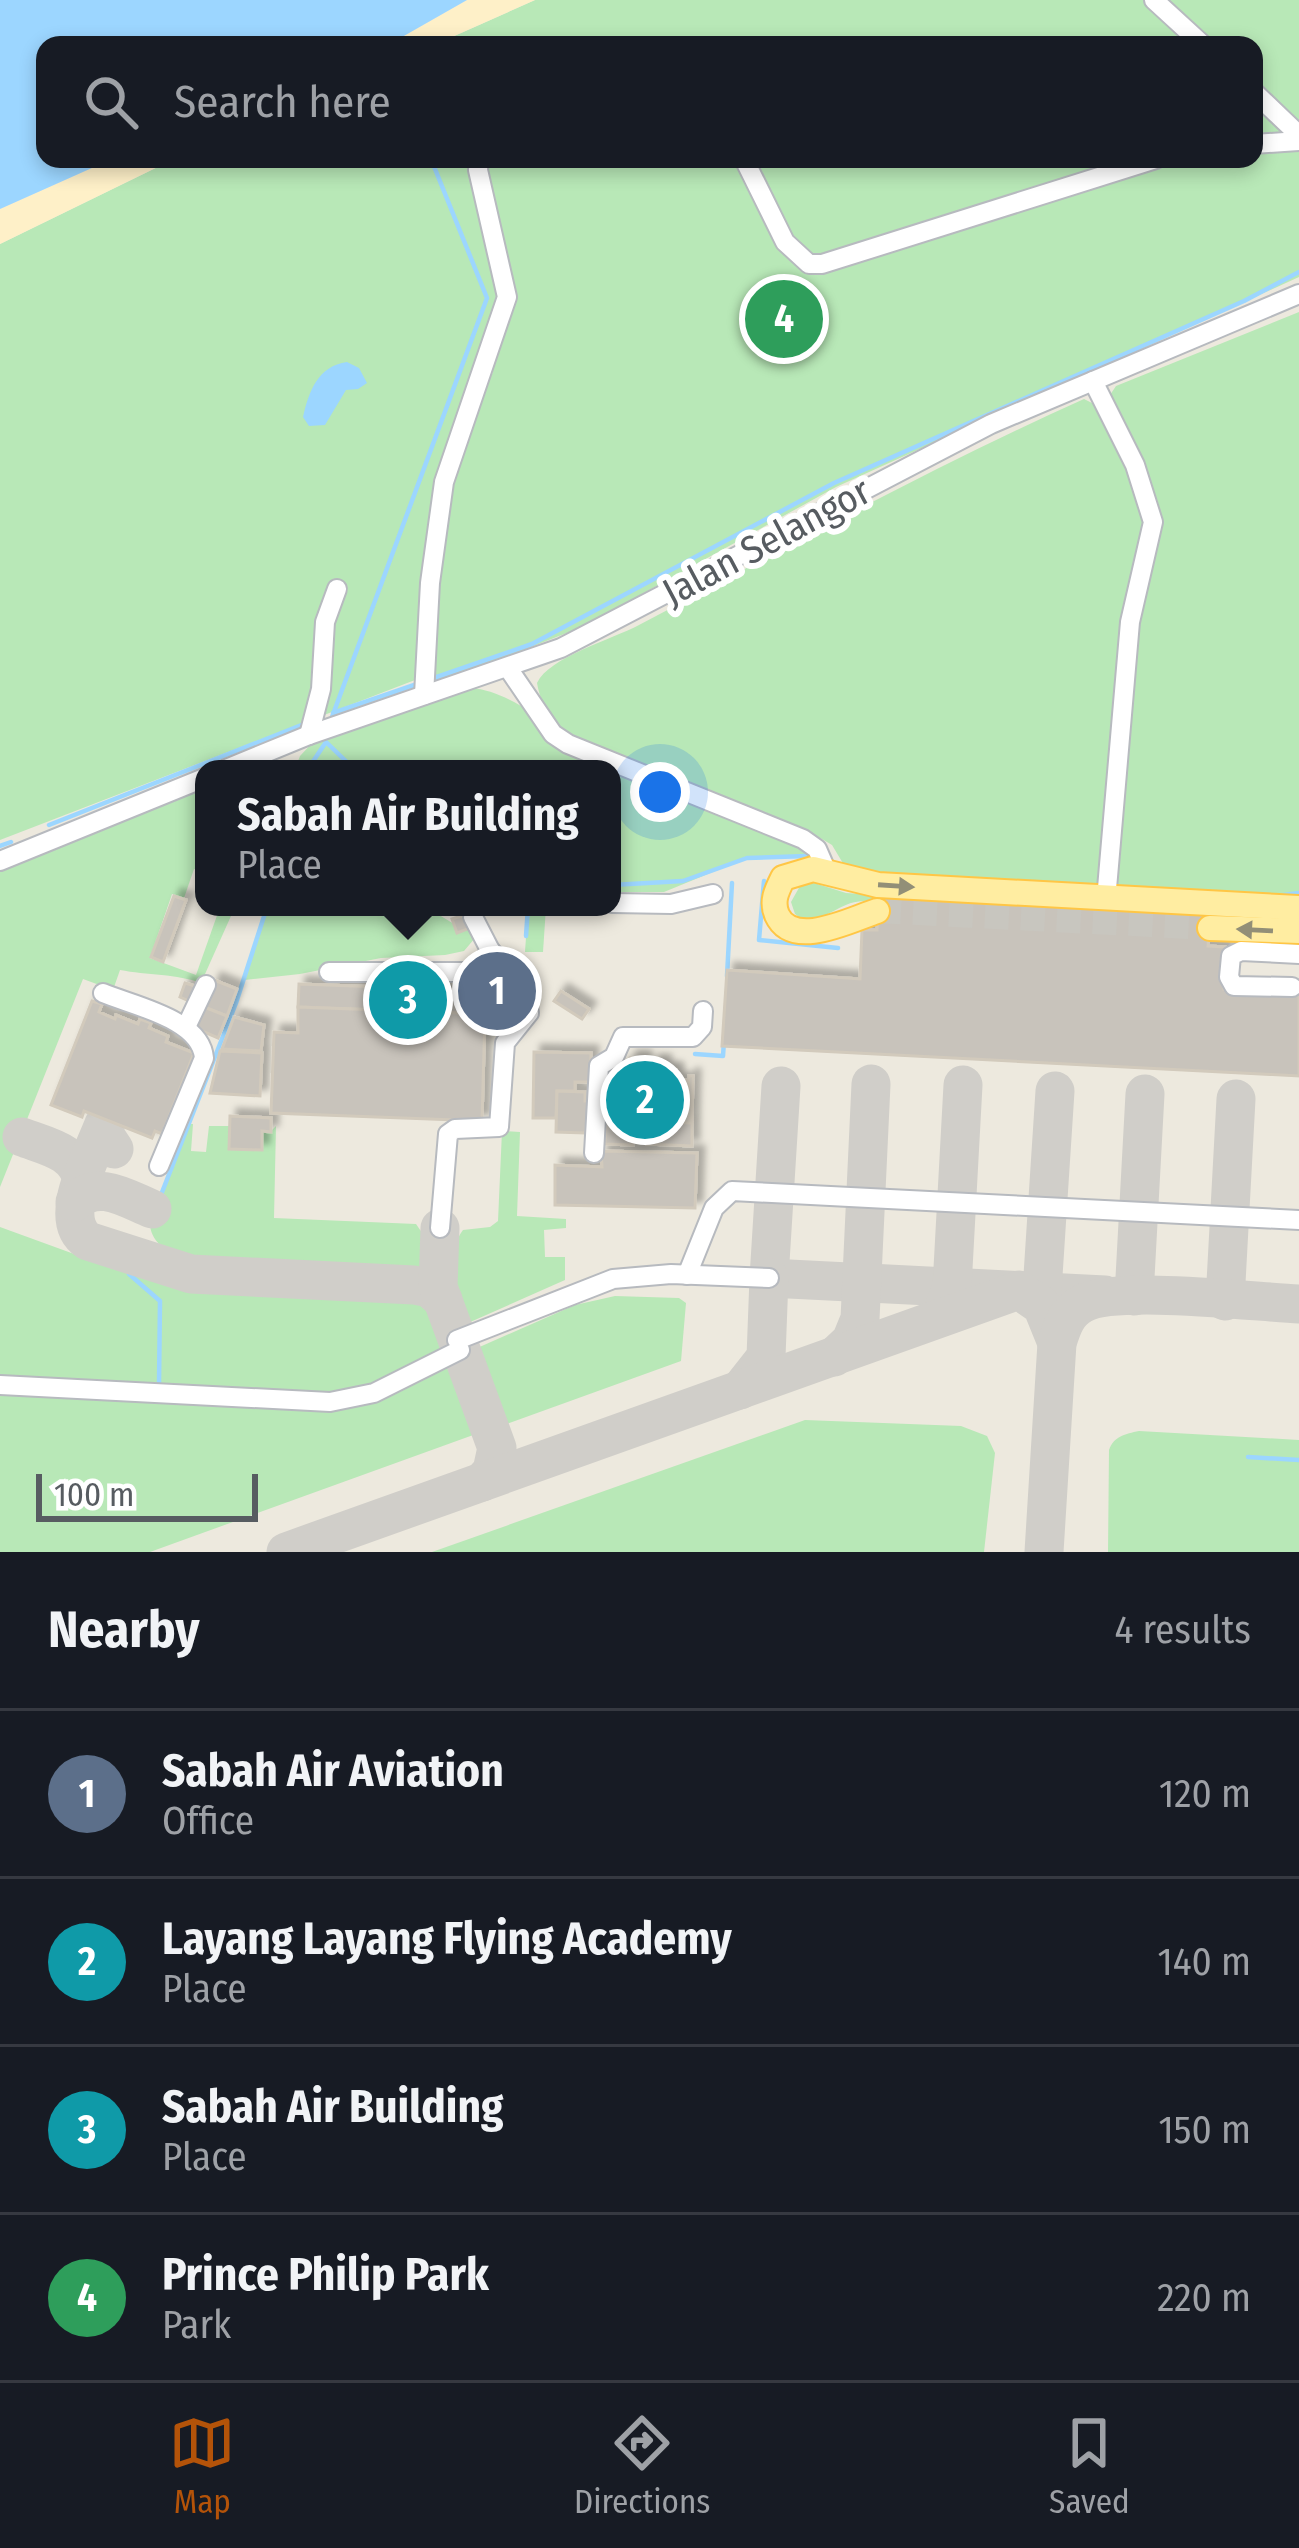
<!DOCTYPE html>
<style>
:root{--surface:#171b24;--page:#242831;--text:#f1f3f6;--muted:#9ea1a6;--line:#363941;--accent:#b45309}
body{margin:0;font-family:"Fira Sans Condensed",sans-serif;background:var(--page);color:var(--text)}
.scale{position:absolute;left:36px;bottom:30px;width:222px;box-sizing:border-box;padding-left:12px;border:6px solid #575c61;border-top:0;font-size:33px;line-height:42px;white-space:nowrap;color:#575c61;-webkit-text-stroke:9px #fff;paint-order:stroke}
.you{position:absolute;left:660px;top:792px;width:42px;height:42px;margin:-30px;border:9px solid #fff;border-radius:50%;background:#1a73e8;box-shadow:0 0 0 18px #1a73e833}
.badge{display:grid;place-items:center;width:78px;height:78px;border-radius:50%;background:var(--accent);color:#fff;font-size:39px;font-weight:700}
.pin{position:absolute;translate:-50% -50%;border:6px solid #fff;box-shadow:0 3px 12px #0006}
.popup{position:absolute;left:195px;top:760px;width:426px;height:156px;box-sizing:border-box;display:grid;place-content:center;border-radius:24px;background:var(--surface);filter:drop-shadow(0 3px 9px #0005);font-size:39px;white-space:nowrap;color:var(--muted)}
.popup b{font-size:45px;color:var(--text)}
.popup::after{content:'';position:absolute;left:50%;top:100%;margin-left:-24px;border:24px solid transparent;border-top-color:var(--surface)}
.list{margin:0;padding:0;list-style:none}
h2{display:flex;justify-content:space-between;align-items:center;height:156px;margin:0;padding:0 48px;font-size:51px}
h2 small{font-size:39px;font-weight:400;color:var(--muted)}
.list li{display:grid;grid-template-columns:78px 1fr auto;gap:36px;align-items:center;box-sizing:border-box;height:168px;padding:0 48px;border-top:3px solid var(--line)}
.list b{display:block;font-size:45px;white-space:nowrap}
.list p{margin:0;font-size:39px;white-space:nowrap;color:var(--muted)}
.list em{font-size:39px;font-style:normal;color:var(--muted)}
.icon{flex:none;width:66px;height:66px;fill:none;stroke:currentColor;stroke-width:2;stroke-linecap:round;stroke-linejoin:round}
.map{position:relative;flex:none;width:1299px;height:1552px;overflow:hidden}
.search{position:absolute;background:var(--surface);box-shadow:0 6px 18px #0003;left:36px;right:36px;top:36px;height:132px;display:flex;align-items:center;gap:30px;box-sizing:border-box;padding:0 42px;border-radius:24px;color:var(--muted);font-size:45px}
.sheet{height:828px;background:var(--surface)}
nav{display:flex;justify-content:space-around;align-items:center;box-sizing:border-box;height:168px;border-top:3px solid var(--line);background:var(--surface);font-size:33px;color:var(--muted)}
nav a{display:grid;justify-items:center;gap:6px}
nav .on{color:var(--accent)}
.map>svg:first-child{display:block}
</style>
<div class="map">
<svg width="1299" height="1552" viewBox="0 0 1299 1552">
<defs>
<filter id="shadow"><feDropShadow dx="7" dy="-7" stdDeviation="3" flood-color="#0004"/></filter>
</defs>
<rect width="100%" height="100%" fill="#ede9de"/>
<!-- green -->
<g fill="#b8e8b7">
<path d="M535 0H1299V277L836 487 582 627 436 684 429 678 450 483 466 427 493 372 479 364 422 584 415 680 0 840V244L174 159H1254V45H434Z"/>
<path d="M1299 312V899L1116 886 1135 651 1161 513 1110 395 1116 386Z"/>
<path d="M1084 399 1094 404 1138 490 1145 522 1121 621 1098 885 899 879 844 865 832 845 822 839 576 741C554 726 542 710 537 683 549 657 613 639 639 625 787 547 932 467 1084 399Z"/>
<path d="M471 688C517 691 569 742 606 769H295L300 756 314 741Z"/>
<path d="M612 771 809 851 808 856 747 858 664 892H612Z"/>
<path d="M204 786V872L194 869 184 898 172 894 150 958 196 975 220 907H235L201 983C178 974 146 975 120 970L113 990 83 979 0 1187V868Z"/>
<path d="M811 882 846 893 875 895 874 901C839 899 836 917 805 921L795 914 791 902 800 886Z"/>
<path d="M267 907H426L454 924 457 933 470 928 475 938 464 951 445 955 381 958 300 974 244 980Z"/>
<path d="M528 907H546L543 952H525Z"/>
<path d="M188 1124H193L191 1151 206 1152 209 1126H230L229 1149 261 1150 262 1131 270 1132 276 1126 274 1218 416 1224 427 1240V1266L419 1271H391L181 1260C166 1251 150 1241 150 1223Z"/>
<path d="M502 1131 520 1132 517 1216 566 1219V1228L544 1230 545 1257H565V1280L468 1323C454 1294 443 1257 463 1230L490 1227 498 1221Z"/>
<path d="M0 1227 129 1274 179 1285 424 1297 432 1306 448 1353 354 1397 0 1381Z"/>
<path d="M615 1296 679 1298 686 1303 681 1361 504 1425 475 1349 575 1305Z"/>
<path d="M451 1360 476 1434 150 1552H0V1388L331 1404Z"/>
<path d="M805 1420 961 1426 987 1436 995 1453 984 1552H432Z"/>
<path d="M1139 1431 1299 1440V1552H1108L1109 1450C1114 1436 1125 1434 1139 1431Z"/>
</g>
<!-- sand -->
<g fill="#fef0c8">
<path d="M467 0H535L434 45H388Z"/>
<path d="M112 159H174L0 244V209Z"/>
</g>
<!-- water -->
<g fill="#9cd6ff">
<path d="M0 0H467L388 45H45V159H112L0 209Z"/>
<path d="M347 362 359 368 367 383 358 389 346 390 325 425 309 426 303 417C309 391 318 366 347 362Z"/>
</g>
<g fill="none" stroke-linecap="round" stroke-linejoin="round">
<!-- stream -->
<g stroke="#9cd6ff" stroke-width="4.5">
<path d="M431 679 532 644 834 483 1244 301 1299 272"/>
<path d="M333 713 420 683"/>
<path d="M332 717 487 298 431 159"/>
<path d="M308 769 326 742 354 769"/>
<path d="M49 825 304 724"/>
<path d="M0 846 11 842"/>
<path d="M764 881 759 940 838 948"/>
<path d="M612 885 683 881 747 858 808 856"/>
<path d="M1284 895 1299 893"/>
<path d="M526 936 528 907"/>
<path d="M727 976 732 883"/>
<path d="M695 1054 723 1056 724 1041"/>
<path d="M150 1223 236 1003 267 907"/>
<path d="M129 1274 160 1301 159 1384"/>
<path d="M1248 1457 1299 1460"/>
</g>
<!-- taxiway -->
<g stroke="#d0cec9" stroke-width="39">
<path d="M781 1086 769 1278 1105 1295"/>
<path d="M22 1137C49 1147 75 1151 83 1181"/>
<path d="M114 1149 106 1137 104 1124C93 1154 55 1219 88 1241L191 1274 414 1285 429 1288 443 1300"/>
<path d="M75 1202C98 1179 127 1199 152 1209"/>
<path d="M440 1228 438 1287 497 1448 492 1471 482 1482"/>
<path d="M1042 1291 1055 1091"/>
<path d="M1134 1296 1145 1094"/>
<path d="M1225 1301 1236 1099"/>
<path d="M944 1308 952 1287 963 1085"/>
<path d="M834 1357 851 1341 860 1319 871 1084"/>
<path d="M740 1390 766 1357 769 1278"/>
<path d="M286 1552 1019 1290 1042 1306 1057 1343"/>
<path d="M1044 1552 1057 1343C1062 1327 1066 1313 1082 1304 1115 1285 1254 1302 1299 1304"/>
</g>
</g>
<!-- building -->
<g fill="#c8c3bb" stroke="#d2cabc" stroke-width="3" filter="url(#shadow)">
<path d="M879 889 1211 909 1208 946 1225 947 1224 989 1299 993V1076L722 1046 727 970 860 979 862 930H877Z"/>
<path d="M174 896 186 900 163 962 151 957Z"/>
<path d="M461 916 466 918 470 928 457 933 452 919Z"/>
<path d="M214 980 237 989 227 1016 204 1007Z"/>
<path d="M185 983 195 986 189 1001 180 997Z"/>
<path d="M299 984 519 992 518 1015 298 1007Z"/>
<path d="M561 991 589 1009 582 1019 554 1001Z"/>
<path d="M92 1001 102 1004 99 1012 115 1019 116 1015 138 1024 140 1019 151 1023 149 1028 168 1036 166 1042 194 1053 162 1134 155 1131 152 1138 84 1111 82 1117 51 1105Z"/>
<path d="M204 1007 227 1016 218 1038 195 1028Z"/>
<path d="M298 1007 485 1014 482 1121 271 1113 274 1032 298 1033Z"/>
<path d="M234 1017 264 1025 261 1051 222 1049Z"/>
<path d="M220 1051 262 1053 260 1096 210 1093Z"/>
<path d="M534 1052 591 1053 590 1082H575V1091H557L556 1118H533Z"/>
<path d="M630 1058H644V1069H653V1062H664L663 1069 676 1070V1080H686L685 1121 633 1120V1145L605 1144 606 1081H610L611 1073H626Z"/>
<path d="M689 1076H693L692 1123H689Z"/>
<path d="M557 1091 585 1092V1101H590L585 1133 556 1132Z"/>
<path d="M230 1116 271 1118V1132L262 1131V1150L229 1149Z"/>
<path d="M648 1122 692 1123V1146L647 1144Z"/>
<path d="M601 1151 697 1153 695 1208 555 1205V1165L602 1167Z"/>
</g>
<g fill="none" stroke-linecap="round" stroke-linejoin="round">
<!-- major-tunnel -->
<path stroke="#c8c6bf" stroke-width="24" stroke-dasharray="24 12" stroke-linecap="butt" d="M877 911 1210 928"/>
<defs>
<g id="minor">
<path d="M1154 0 1203 45"/>
<path d="M1254 92 1299 135"/>
<path d="M1254 144 1299 141"/>
<path d="M744 159 785 242 809 264H822L1156 159"/>
<path d="M1093 381 1135 465 1153 522 1130 622 1106 900"/>
<path d="M508 668 553 734 568 744 803 839 817 849 827 872"/>
<path d="M424 695 430 583 444 482 507 297 478 170 479 159"/>
<path d="M309 735 321 689 325 622 337 589"/>
<path d="M226 769 309 735 561 648 991 424 1299 294"/>
<path d="M0 861 204 778"/>
<path d="M612 903 671 904 713 894"/>
<path d="M329 972H469L483 963 490 950 473 917"/>
<path d="M1292 987 1234 986 1229 977 1231 956 1241 951 1299 954"/>
<path d="M103 993C134 1006 201 1019 204 1058L159 1166"/>
<path d="M186 1027 206 985"/>
<path d="M594 1153 599 1066 614 1057 623 1037H693L702 1027 703 1011"/>
<path d="M440 1228 448 1134 455 1129 499 1127 505 1043 529 1013 526 990 490 950"/>
<path d="M687 1275 714 1208 732 1191 1299 1220"/>
<path d="M457 1340 613 1279 671 1274 769 1278"/>
<path d="M0 1385 330 1402 374 1393 460 1350"/>
</g>
<g id="major">
<path d="M877 911C852 919 793 950 777 915 771 901 777 890 783 878L813 869 878 885 1299 908"/>
<path d="M1210 928 1299 931"/>
</g>
</defs>
<!-- minor casing -->
<use href="#minor" stroke="#b7babf" stroke-width="22"/>
<!-- major casing -->
<use href="#major" stroke="#ffc645" stroke-width="28"/>
<!-- minor -->
<use href="#minor" stroke="#fff" stroke-width="18"/>
<!-- major -->
<use href="#major" stroke="#ffeda1" stroke-width="24"/>
</g>
<!-- one-way arrows -->
<defs><path id="oneway-solid" d="M-6-.8H1V-3.2L6.5 0L1 3.2V.8H-6Z" transform="scale(3)"/></defs>
<g fill="#928f77">
<use href="#oneway-solid" transform="translate(896 886) rotate(4)"/>
<use href="#oneway-solid" transform="translate(1255 930) rotate(-177)"/>
</g>
<g text-anchor="middle" stroke-width="12" stroke-linejoin="round" paint-order="stroke">
<!-- street labels -->
<g font-size="39" fill="#575c61" stroke="#fff">
<text transform="translate(766 541) rotate(-28)" y="14">Jalan Selangor</text>
</g>
</g>
</svg>
<div class="scale">100 m</div>
<div class="you"></div>
<div class="pin badge" style="left:497px;top:991px;background:#5c6f8a">1</div>
<div class="pin badge" style="left:645px;top:1100px;background:#0f9aa8">2</div>
<div class="pin badge" style="left:408px;top:1000px;background:#0f9aa8">3</div>
<div class="popup"><b>Sabah Air Building</b>Place</div>
<div class="pin badge" style="left:784px;top:319px;background:#2e9e5b">4</div>
<div class="search"><svg class="icon" aria-label="search" viewBox="0 0 24 24"><circle cx="10" cy="10" r="6"/><path d="M15 15l6 6"/></svg>Search here</div>
</div>
<section class="sheet">
<h2>Nearby<small>4 results</small></h2>
<ul class="list">
<li><span class="badge" style="background:#5c6f8a">1</span><div><b>Sabah Air Aviation</b><p>Office</p></div><em>120 m</em></li>
<li><span class="badge" style="background:#0f9aa8">2</span><div><b>Layang Layang Flying Academy</b><p>Place</p></div><em>140 m</em></li>
<li><span class="badge" style="background:#0f9aa8">3</span><div><b>Sabah Air Building</b><p>Place</p></div><em>150 m</em></li>
<li><span class="badge" style="background:#2e9e5b">4</span><div><b>Prince Philip Park</b><p>Park</p></div><em>220 m</em></li>
</ul>
</section>
<nav>
<a class="on"><svg class="icon" aria-label="map" viewBox="0 0 24 24"><path d="M3 6l6-2 6 2 6-2v14l-6 2-6-2-6 2zM9 4v14M15 6v14"/></svg>Map</a>
<a><svg class="icon" aria-label="directions" viewBox="0 0 24 24"><path d="M12 3l9 9-9 9-9-9zM9 14v-3h6M13 9l2 2-2 2"/></svg>Directions</a>
<a><svg class="icon" aria-label="saved" viewBox="0 0 24 24"><path d="M7 4h10v16l-5-4-5 4z"/></svg>Saved</a>
</nav>
